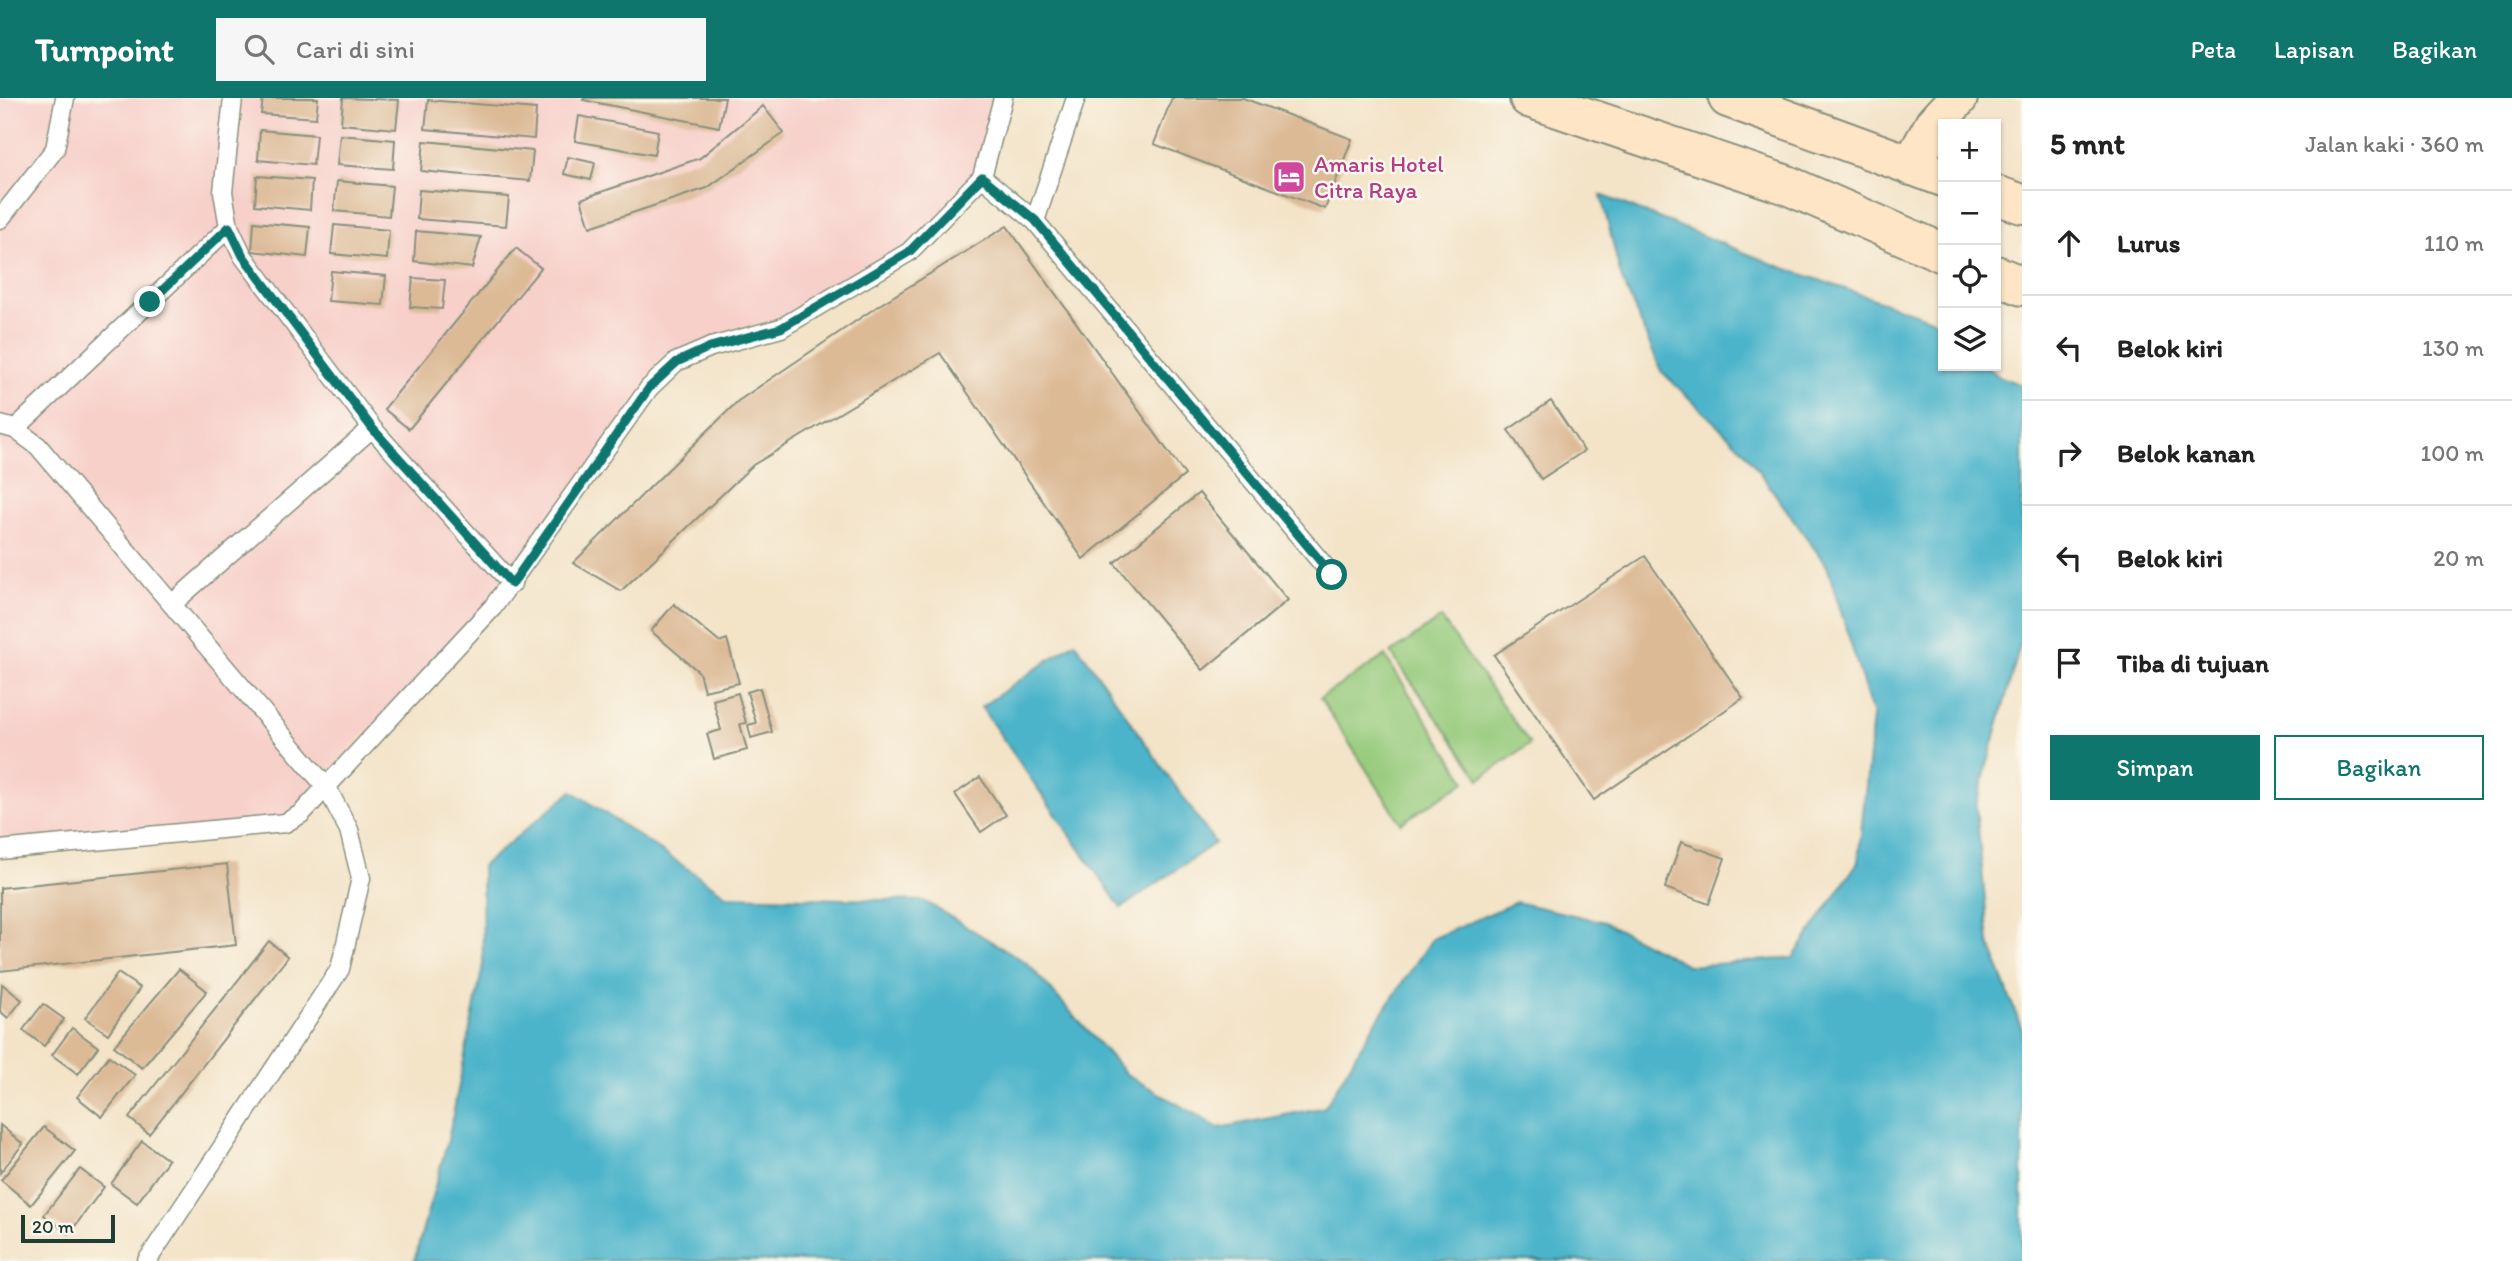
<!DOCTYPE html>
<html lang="id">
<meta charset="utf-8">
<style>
:root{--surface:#fff;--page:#f6f6f6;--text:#222;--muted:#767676;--line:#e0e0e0;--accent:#0f766e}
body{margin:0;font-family:Itim,sans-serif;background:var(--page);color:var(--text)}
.controls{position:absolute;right:21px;top:21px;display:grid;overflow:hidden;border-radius:0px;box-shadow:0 2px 5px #0004}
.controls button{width:63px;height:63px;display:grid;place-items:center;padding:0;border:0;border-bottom:2px solid var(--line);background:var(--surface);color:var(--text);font:35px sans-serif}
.scale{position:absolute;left:21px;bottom:18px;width:94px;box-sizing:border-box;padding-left:7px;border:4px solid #1f3d34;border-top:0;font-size:19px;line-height:24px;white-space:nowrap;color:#1f3d34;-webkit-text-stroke:5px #fbf7ec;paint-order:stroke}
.stop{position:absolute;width:21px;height:21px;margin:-16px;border:5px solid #0f766e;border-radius:50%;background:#fff}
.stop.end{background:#0f766e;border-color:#fff;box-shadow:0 2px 7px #0008}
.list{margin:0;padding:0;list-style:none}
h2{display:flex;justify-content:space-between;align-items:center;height:91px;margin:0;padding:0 28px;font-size:30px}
h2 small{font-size:23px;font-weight:400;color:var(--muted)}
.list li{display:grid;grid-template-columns:46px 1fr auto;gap:21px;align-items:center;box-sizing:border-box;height:105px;padding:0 28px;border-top:2px solid var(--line)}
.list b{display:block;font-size:26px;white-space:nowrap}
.list em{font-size:23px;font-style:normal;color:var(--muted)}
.actions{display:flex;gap:14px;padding:21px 28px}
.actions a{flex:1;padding:16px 0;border:2px solid var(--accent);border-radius:0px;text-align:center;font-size:24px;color:var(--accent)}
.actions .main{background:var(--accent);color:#fff}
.icon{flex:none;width:38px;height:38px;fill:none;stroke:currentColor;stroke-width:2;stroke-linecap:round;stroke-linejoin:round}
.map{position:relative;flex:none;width:2022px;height:1163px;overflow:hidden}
header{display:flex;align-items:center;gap:42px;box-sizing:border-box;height:98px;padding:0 35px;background:var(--accent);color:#fff}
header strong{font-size:33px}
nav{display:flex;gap:38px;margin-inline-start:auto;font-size:24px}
.search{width:490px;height:63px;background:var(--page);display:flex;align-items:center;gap:18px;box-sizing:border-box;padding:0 24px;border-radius:0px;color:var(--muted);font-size:26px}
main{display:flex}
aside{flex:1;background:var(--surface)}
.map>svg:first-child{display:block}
</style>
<header>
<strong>Turnpoint</strong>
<div class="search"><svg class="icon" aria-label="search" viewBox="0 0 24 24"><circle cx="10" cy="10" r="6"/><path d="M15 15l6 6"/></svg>Cari di sini</div>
<nav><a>Peta</a><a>Lapisan</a><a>Bagikan</a></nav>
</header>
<main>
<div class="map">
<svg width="2022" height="1163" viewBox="0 0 2022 1163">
<rect width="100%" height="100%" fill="#fbf7ec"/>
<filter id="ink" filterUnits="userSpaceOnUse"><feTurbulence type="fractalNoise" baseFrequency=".0143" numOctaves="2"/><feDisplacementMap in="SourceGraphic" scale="14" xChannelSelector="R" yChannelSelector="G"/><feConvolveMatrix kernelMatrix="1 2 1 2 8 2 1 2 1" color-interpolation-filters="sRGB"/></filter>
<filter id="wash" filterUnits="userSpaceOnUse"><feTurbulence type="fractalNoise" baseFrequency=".00686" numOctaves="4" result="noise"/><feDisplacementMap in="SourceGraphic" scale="28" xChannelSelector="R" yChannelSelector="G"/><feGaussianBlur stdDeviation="1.57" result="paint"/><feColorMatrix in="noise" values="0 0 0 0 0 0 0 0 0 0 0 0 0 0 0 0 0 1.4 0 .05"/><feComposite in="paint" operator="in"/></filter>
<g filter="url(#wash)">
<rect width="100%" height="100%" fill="#f3e3c7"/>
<!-- built -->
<path fill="#f7d0ca" d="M0 0H1001L976 79 908 151 781 228 709 247 647 286 509 484 283 722 0 759Z"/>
<!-- green -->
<g fill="#96ca7b" stroke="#5a8458" stroke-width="2">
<path d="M1441 520 1530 646 1480 681 1391 555Z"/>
<path d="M1385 558 1466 683 1401 725 1320 600Z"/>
</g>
<!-- water -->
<g fill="#4cb4ca" stroke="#36787f" stroke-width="2">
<path d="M1601 97 1773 166 1932 221 1943 232V268H1985L2000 279 2022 287V540L1976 708 1989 844 2022 932V1163H414L448 1042 483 867 482 768 572 693 728 798 924 803 1027 865 1126 976 1219 1030 1325 1009 1372 930 1432 841 1516 804 1604 824 1689 868 1793 860 1858 764 1873 618 1827 468 1744 353 1661 273 1621 179Z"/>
<path d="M1075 544 1215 745 1121 810 981 609Z"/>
</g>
<g id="blocks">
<!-- building -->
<g fill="#dcba96">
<path d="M263 0H318L316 20 261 16Z"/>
<path d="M343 0 399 2 396 31 341 26Z"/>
<path d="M584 0H725L719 29 583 2Z"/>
<path d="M1172 0H1243L1352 41 1325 111 1154 46Z"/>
<path d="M428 2 536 11 534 41 425 31Z"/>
<path d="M763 8 784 35 707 90 590 129 581 101 700 60Z"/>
<path d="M579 18 658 33 654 57 575 43Z"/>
<path d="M260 32 316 37 313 67 258 62Z"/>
<path d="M340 37 395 42 393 71 337 67Z"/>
<path d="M424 43 533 53 530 83 421 73Z"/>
<path d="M568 59 595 65 591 82 564 76Z"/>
<path d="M257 78 312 82 310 112 255 107Z"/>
<path d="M337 83 392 88 389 118 334 113Z"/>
<path d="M419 92 509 99 506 128 417 121Z"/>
<path d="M254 124 310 129 307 159 252 153Z"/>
<path d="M334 127 389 132 387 161 331 156Z"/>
<path d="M1007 128 1185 377 1083 461 940 255 753 367 621 493 573 465 738 303 881 206Z"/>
<path d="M416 133 481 139 472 170 414 163Z"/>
<path d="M516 150 541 170 409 331 384 311Z"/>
<path d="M331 173 386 178 383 207 328 203Z"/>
<path d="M413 180 445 182 442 211 410 209Z"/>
<path d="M1551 303 1584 353 1541 381 1508 332Z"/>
<path d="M1199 395 1288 502 1203 572 1114 465Z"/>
<path d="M1645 458 1743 600 1594 702 1494 557Z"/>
<path d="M674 506 719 544 727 541 739 585 704 593 699 574 651 533Z"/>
<path d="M760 590 772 634 751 640 748 627 756 625 747 594Z"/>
<path d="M738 595 746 625 740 626 747 652 714 661 707 636 721 632 713 602Z"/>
<path d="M980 679 1006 717 981 734 955 696Z"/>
<path d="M1681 744 1725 760 1709 806 1665 790Z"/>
<path d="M227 766 236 847 0 873V790Z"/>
<path d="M269 843 288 859 149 1036 129 1020Z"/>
<path d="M179 871 207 893 142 970 114 948Z"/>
<path d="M118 875 140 890 108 936 85 920Z"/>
<path d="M2 886 22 902 8 920 0 913Z"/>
<path d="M43 906 64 921 44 948 23 932Z"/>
<path d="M72 930 98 949 78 976 52 957Z"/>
<path d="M109 958 135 977 102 1019 77 999Z"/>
<path d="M0 1027 23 1046 0 1075Z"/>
<path d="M44 1029 75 1053 31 1107 1 1082Z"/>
<path d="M142 1043 168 1062 137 1105 111 1086Z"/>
<path d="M80 1071 104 1089 69 1136 44 1117Z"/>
</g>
</g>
</g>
<g filter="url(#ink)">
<use href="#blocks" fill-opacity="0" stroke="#89907e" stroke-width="2"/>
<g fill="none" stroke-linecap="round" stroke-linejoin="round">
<defs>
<g id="lane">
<path d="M233 0 223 94 229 129 243 158 372 330 512 486"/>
<path d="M982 79 1035 123 1332 477"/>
<path d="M0 121 55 51 65 0"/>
<path d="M1035 123 1076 0"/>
<path d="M0 327 15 331 38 348 327 690 349 732 361 780 340 871 147 1163"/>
<path d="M15 331 229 129"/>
<path d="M172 506 372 330"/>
<path d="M0 752 285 725 301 716 493 509 649 290 676 264 711 249 781 230 909 154 982 79 1003 0"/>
</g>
<g id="secondary">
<path d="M1529 0 1787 87 1943 155"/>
<path d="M1728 0 1943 79"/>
<path d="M1911 68 1935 25 1958 0"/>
<path d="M1996 97 2022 106"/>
<path d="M1996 177 2022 188"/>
</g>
</defs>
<!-- lane casing -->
<use href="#lane" stroke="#89907e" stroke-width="21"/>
<!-- secondary casing -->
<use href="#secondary" stroke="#89907e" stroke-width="42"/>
<!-- lane -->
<use href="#lane" stroke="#fff" stroke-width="18"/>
<!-- secondary -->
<use href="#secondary" stroke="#fde5c5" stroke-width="38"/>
</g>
</g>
<g fill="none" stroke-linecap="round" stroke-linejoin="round" filter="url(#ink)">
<!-- route -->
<path stroke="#0f766e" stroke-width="9" d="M150 204 229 129 243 158 372 330 512 486 649 290 677 264 710 249 781 230 909 154 982 79 1035 122 1332 477"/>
</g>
<!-- icons -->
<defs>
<symbol id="hotel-square" viewBox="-11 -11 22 22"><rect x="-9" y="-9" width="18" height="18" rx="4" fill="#d1479c" stroke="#fbf7ec"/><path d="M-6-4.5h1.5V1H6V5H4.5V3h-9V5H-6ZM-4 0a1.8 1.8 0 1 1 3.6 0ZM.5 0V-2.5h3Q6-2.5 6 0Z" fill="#fff"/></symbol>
</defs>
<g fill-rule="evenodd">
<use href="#hotel-square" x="1270" y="60" width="38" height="38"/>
</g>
<g text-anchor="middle" stroke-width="5" stroke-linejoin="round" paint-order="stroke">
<!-- hotel labels -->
<g font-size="23" fill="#b23c85" stroke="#fbf7ec" text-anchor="start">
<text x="1314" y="74">Amaris Hotel<tspan x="1314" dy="26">Citra Raya</tspan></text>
</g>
</g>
</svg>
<div class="controls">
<button>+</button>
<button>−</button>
<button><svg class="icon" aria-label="locate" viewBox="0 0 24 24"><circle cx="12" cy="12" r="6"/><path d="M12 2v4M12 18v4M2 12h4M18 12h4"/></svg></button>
<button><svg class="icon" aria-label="layers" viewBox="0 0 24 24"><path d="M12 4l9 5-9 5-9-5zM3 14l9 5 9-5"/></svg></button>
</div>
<div class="scale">20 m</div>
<div class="stop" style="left:1332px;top:477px"></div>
<div class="stop end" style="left:150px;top:204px"></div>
</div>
<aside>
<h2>5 mnt<small>Jalan kaki · 360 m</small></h2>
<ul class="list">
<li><svg class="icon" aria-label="ahead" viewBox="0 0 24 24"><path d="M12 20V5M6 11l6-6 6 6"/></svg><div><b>Lurus</b></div><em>110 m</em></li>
<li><svg class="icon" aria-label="left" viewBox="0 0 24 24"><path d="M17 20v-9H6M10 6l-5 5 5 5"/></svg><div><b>Belok kiri</b></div><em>130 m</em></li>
<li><svg class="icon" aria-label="right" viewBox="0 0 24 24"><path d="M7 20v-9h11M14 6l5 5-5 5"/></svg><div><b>Belok kanan</b></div><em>100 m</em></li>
<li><svg class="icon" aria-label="left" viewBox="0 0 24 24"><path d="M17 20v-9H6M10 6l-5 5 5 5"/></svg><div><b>Belok kiri</b></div><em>20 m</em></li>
<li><svg class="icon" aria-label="arrive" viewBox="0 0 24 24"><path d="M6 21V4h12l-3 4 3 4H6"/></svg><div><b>Tiba di tujuan</b></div></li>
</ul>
<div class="actions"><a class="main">Simpan</a><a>Bagikan</a></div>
</aside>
</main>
